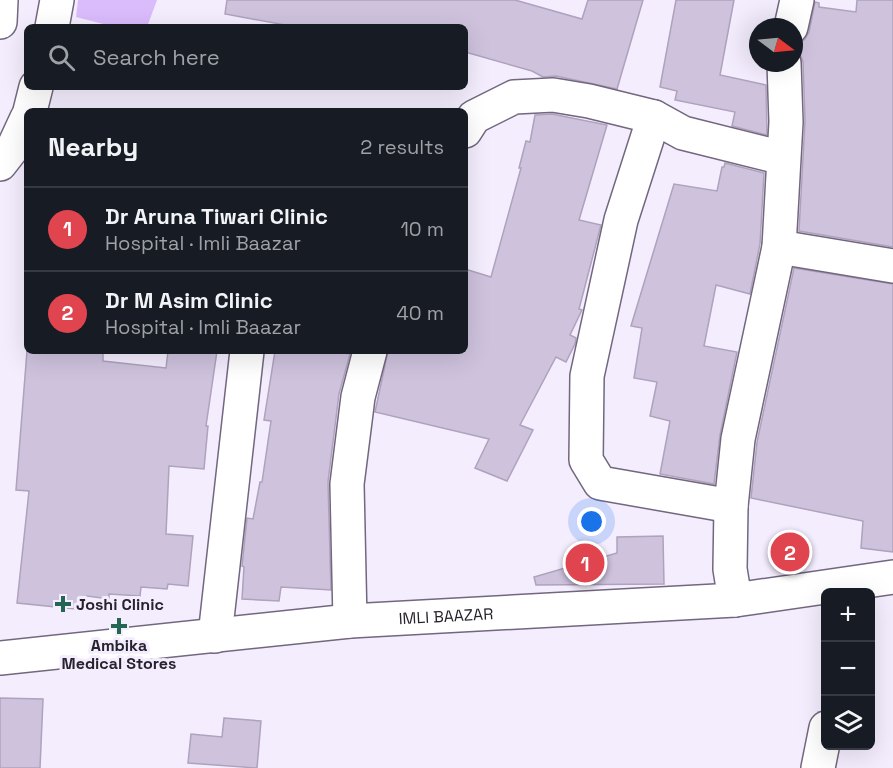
<!DOCTYPE html>
<meta charset="utf-8">
<style>
:root{--surface:#171b24;--page:#20242c;--text:#f1f3f6;--muted:#9ea1a6;--line:#363941;--accent:#95b3ad}
body{margin:0;font-family:"Space Grotesk",sans-serif;background:var(--page);color:var(--text)}
.controls{position:absolute;right:18px;bottom:18px;display:grid;overflow:hidden;border-radius:9px;box-shadow:0 6px 24px #0002}
.controls button{width:54px;height:54px;display:grid;place-items:center;padding:0;border:0;border-bottom:2px solid var(--line);background:var(--surface);color:var(--text);font:30px sans-serif}
.compass{position:absolute;left:749px;top:18px;width:54px;height:54px;border-radius:50%;background:var(--surface);box-shadow:0 6px 24px #0002;rotate:106deg}
.you{position:absolute;left:592px;top:522px;width:21px;height:21px;margin:-15px;border:4px solid #fff;border-radius:50%;background:#1a73e8;box-shadow:0 0 0 9px #1a73e833}
.badge{display:grid;place-items:center;width:39px;height:39px;border-radius:50%;background:var(--accent);color:#fff;font-size:20px;font-weight:700}
.pin{position:absolute;translate:-50% -50%;border:3px solid #fff;box-shadow:0 2px 6px #0006}
.list{margin:0;padding:0;list-style:none}
h2{display:flex;justify-content:space-between;align-items:center;height:78px;margin:0;padding:0 24px;font-size:26px}
h2 small{font-size:20px;font-weight:400;color:var(--muted)}
.list li{display:grid;grid-template-columns:39px 1fr auto;gap:18px;align-items:center;box-sizing:border-box;height:84px;padding:0 24px;border-top:2px solid var(--line)}
.list b{display:block;font-size:22px;white-space:nowrap}
.list p{margin:0;font-size:20px;white-space:nowrap;color:var(--muted)}
.list em{font-size:20px;font-style:normal;color:var(--muted)}
.icon{flex:none;width:33px;height:33px;fill:none;stroke:currentColor;stroke-width:2;stroke-linecap:round;stroke-linejoin:round}
.map{position:relative;flex:none;width:893px;height:768px;overflow:hidden}
.search{position:absolute;background:var(--surface);box-shadow:0 6px 24px #0002;left:24px;top:24px;width:444px;height:66px;display:flex;align-items:center;gap:15px;box-sizing:border-box;padding:0 21px;border-radius:9px;color:var(--muted);font-size:22px}
.panel{position:absolute;background:var(--surface);box-shadow:0 6px 24px #0002;left:24px;top:108px;width:444px;height:246px;border-radius:9px}
.map>svg:first-child{display:block}
</style>
<div class="map">
<svg width="893" height="768" viewBox="0 0 893 768">
<rect width="100%" height="100%" fill="#f4edfe"/>
<!-- green -->
<path fill="#dabbfc" d="M78 0H157L147 27H115L76 17Z"/>
<!-- building -->
<g fill="#cec2dd" stroke="#aea2bc" stroke-width="1.5">
<path d="M227 0H515L582 19 588 0H643L617 89 556 76 543 77 532 71 465 52V27H296L225 14Z"/>
<path d="M676 0H734L720 75 766 85 767 135 732 126 735 112 675 100 677 91 660 87Z"/>
<path d="M857 0H893V247L799 231 805 121 803 62 800 54 796 50 797 45 805 39 809 32 815 2 819 3V7L856 12Z"/>
<path d="M552 114 607 125 579 220 601 225 579 309 582 310 570 335 576 338 575 344 566 362 556 357 520 425 533 430 507 481 475 468 489 439 375 412 388 351H465V269L491 277 521 168H519L526 141 530 142 535 115Z"/>
<path d="M725 163 764 173 760 244 750 294 716 285 704 346 737 352 720 435 714 484 660 474 670 421 650 416 657 382 634 378 642 328 631 326 674 184 717 191 722 167H724Z"/>
<path d="M794 268 893 284V552L861 548 863 521 751 498 757 442Z"/>
<path d="M27 351 103 353V361L166 368 168 351H217L206 426H208L204 469 169 466 166 534 193 536 188 586 168 584 167 589 141 587 140 596 109 594V599L87 596 85 610 17 603 29 491 16 490Z"/>
<path d="M275 351H331L350 354 339 394 328 482 331 590 281 587 279 601 242 599 244 567 242 566 247 518 253 519 260 482H262L271 421 264 420Z"/>
<path d="M663 536 664 584 536 585 534 577 617 553V537Z"/>
<path d="M0 698 43 699 40 768H0Z"/>
<path d="M224 718 261 721 257 768 188 763 191 734 222 737Z"/>
</g>
<g fill="none" stroke-linecap="round" stroke-linejoin="round">
<defs>
<g id="minor">
<path d="M0 22 1 0"/>
<path d="M52 27 57 0"/>
<path d="M791 27 797 0"/>
<path d="M30 111 36 87"/>
<path d="M654 117 621 220 587 376 586 460 600 483 731 506"/>
<path d="M465 131 474 117 514 97 553 95 589 101 654 117 683 133 783 158"/>
<path d="M0 164 14 146 27 118"/>
<path d="M779 247 893 266"/>
<path d="M735 600 730 569 731 506 738 439 779 247 786 122 784 63"/>
<path d="M350 621 347 484 358 397 370 351"/>
<path d="M215 636 247 351"/>
<path d="M818 768 826 728"/>
</g>
<g id="secondary">
<path id="s1" d="M0 658 350 621 735 600 893 577"/>
</g>
</defs>
<!-- minor casing -->
<use href="#minor" stroke="#72677e" stroke-width="36"/>
<!-- secondary casing -->
<use href="#secondary" stroke="#72677e" stroke-width="36"/>
<!-- minor -->
<use href="#minor" stroke="#fff" stroke-width="33"/>
<!-- secondary -->
<use href="#secondary" stroke="#fff" stroke-width="33"/>
</g>
<!-- markers -->
<g fill="#256553" stroke="#f4edfe" stroke-width="2">
<path d="M60 595h6v6h6v6h-6v6h-6v-6h-6v-6h6z"/>
<path d="M116 617h6v6h6v6h-6v6h-6v-6h-6v-6h6z"/>
</g>
<g text-anchor="middle" stroke-width="6" stroke-linejoin="round" paint-order="stroke">
<!-- poi labels -->
<g font-size="16" font-weight="bold" fill="#27232d" stroke="#f4edfe" text-anchor="start">
<text x="76" y="610">Joshi Clinic</text>
<text x="119" y="651" text-anchor="middle">Ambika<tspan x="119" dy="18">Medical Stores</tspan></text>
</g>
<!-- street labels -->
<g font-size="16" fill="#27232d" stroke="#f4edfe">
<text dy="6" stroke="none"><textPath href="#s1" startOffset="448">IMLI BAAZAR</textPath></text>
</g>
</g>
</svg>
<div class="controls">
<button>+</button>
<button>−</button>
<button><svg class="icon" aria-label="layers" viewBox="0 0 24 24"><path d="M12 4l9 5-9 5-9-5zM3 14l9 5 9-5"/></svg></button>
</div>
<svg class="compass" viewBox="-18 -18 36 36"><path d="M0-13l5 13h-10z" fill="#e53935"/><path d="M0 13l5-13h-10z" fill="#9ea1a6"/></svg>
<div class="you"></div>
<div class="pin badge" style="left:585px;top:563px;background:#e0444e">1</div>
<div class="pin badge" style="left:790px;top:552px;background:#e0444e">2</div>
<div class="search"><svg class="icon" aria-label="search" viewBox="0 0 24 24"><circle cx="10" cy="10" r="6"/><path d="M15 15l6 6"/></svg>Search here</div>
<section class="panel">
<h2>Nearby<small>2 results</small></h2>
<ul class="list">
<li><span class="badge" style="background:#e0444e">1</span><div><b>Dr Aruna Tiwari Clinic</b><p>Hospital · Imli Baazar</p></div><em>10 m</em></li>
<li><span class="badge" style="background:#e0444e">2</span><div><b>Dr M Asim Clinic</b><p>Hospital · Imli Baazar</p></div><em>40 m</em></li>
</ul>
</section>
</div>
